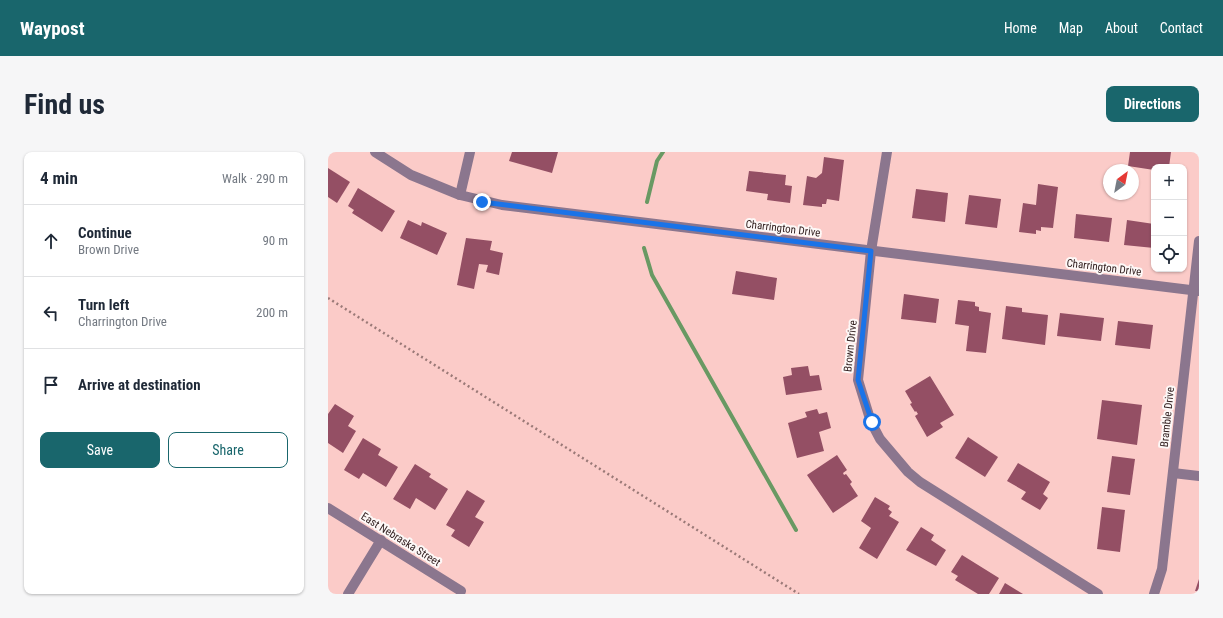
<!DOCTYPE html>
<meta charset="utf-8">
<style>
:root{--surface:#fff;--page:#f6f6f7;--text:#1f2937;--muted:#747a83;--line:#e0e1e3;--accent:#19666c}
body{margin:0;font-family:"Roboto Condensed",sans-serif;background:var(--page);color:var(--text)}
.controls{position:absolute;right:12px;top:12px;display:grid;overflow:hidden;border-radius:8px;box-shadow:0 1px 3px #0004}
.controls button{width:36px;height:36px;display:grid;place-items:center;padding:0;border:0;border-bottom:1px solid var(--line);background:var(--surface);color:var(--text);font:20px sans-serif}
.compass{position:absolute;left:775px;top:12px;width:36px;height:36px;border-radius:50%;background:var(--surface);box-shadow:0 1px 3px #0004;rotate:32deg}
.stop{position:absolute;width:12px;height:12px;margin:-9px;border:3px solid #1a73e8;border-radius:50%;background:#fff}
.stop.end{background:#1a73e8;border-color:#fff;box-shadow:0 1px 4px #0008}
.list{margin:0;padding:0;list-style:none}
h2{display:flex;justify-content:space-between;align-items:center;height:52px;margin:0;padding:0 16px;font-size:17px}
h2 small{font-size:13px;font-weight:400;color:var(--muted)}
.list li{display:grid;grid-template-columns:26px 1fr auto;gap:12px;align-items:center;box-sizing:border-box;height:72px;padding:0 16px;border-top:1px solid var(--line)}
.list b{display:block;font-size:15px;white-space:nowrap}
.list p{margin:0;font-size:13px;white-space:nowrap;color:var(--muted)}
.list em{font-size:13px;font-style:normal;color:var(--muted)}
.actions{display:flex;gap:8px;padding:12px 16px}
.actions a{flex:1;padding:9px 0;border:1px solid var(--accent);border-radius:8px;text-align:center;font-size:14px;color:var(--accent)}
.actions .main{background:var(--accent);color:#fff}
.icon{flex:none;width:22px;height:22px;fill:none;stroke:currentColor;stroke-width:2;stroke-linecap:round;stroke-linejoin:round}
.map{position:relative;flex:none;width:871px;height:442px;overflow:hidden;border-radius:8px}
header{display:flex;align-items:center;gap:24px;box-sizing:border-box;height:56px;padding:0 20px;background:var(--accent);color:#fff}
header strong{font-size:19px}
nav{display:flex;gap:22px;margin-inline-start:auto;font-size:14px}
.intro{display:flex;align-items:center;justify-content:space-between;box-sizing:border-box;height:96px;padding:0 24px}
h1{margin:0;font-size:28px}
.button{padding:10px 18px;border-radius:8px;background:var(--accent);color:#fff;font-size:14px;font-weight:700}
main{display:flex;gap:24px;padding:0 24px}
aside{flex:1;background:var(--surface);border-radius:8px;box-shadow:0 1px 3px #0004}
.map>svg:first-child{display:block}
</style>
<header>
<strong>Waypost</strong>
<nav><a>Home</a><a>Map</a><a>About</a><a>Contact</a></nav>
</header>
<div class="intro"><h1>Find us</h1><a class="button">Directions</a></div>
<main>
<aside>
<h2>4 min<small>Walk · 290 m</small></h2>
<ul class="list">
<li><svg class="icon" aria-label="ahead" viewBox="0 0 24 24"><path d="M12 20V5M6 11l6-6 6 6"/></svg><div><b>Continue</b><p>Brown Drive</p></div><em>90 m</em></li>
<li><svg class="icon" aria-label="left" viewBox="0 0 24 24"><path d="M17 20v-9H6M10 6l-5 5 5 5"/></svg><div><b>Turn left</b><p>Charrington Drive</p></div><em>200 m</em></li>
<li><svg class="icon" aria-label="arrive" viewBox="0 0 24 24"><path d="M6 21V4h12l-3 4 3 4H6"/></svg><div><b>Arrive at destination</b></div></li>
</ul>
<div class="actions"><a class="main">Save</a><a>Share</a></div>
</aside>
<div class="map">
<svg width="871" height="442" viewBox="0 0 871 442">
<rect width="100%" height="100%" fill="#fbcbc8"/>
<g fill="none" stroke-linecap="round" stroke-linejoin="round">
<!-- stream -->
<g stroke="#699963" stroke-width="4">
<path d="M319 50 329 9 335 0"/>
<path d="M316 96 324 123 468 378"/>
</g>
</g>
<!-- building -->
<g fill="#944f64">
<path d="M184 0H230L224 21 181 9Z"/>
<path d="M802 0H843L841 15H826V18L800 14Z"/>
<path d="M496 5 516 8 511 49 499 47 498 52H494V55L475 53 479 24 488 26 494 21Z"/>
<path d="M0 16 22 30 9 51 0 45Z"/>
<path d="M421 19 458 23 457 33 464 34 462 51 439 48 440 42 418 39Z"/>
<path d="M710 32 730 35 725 76 713 75V79L708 78V82L691 80 695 51 708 53Z"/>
<path d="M30 36 67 59 54 80 24 61 26 58 20 54Z"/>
<path d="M588 37 620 41 617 70 584 66Z"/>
<path d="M641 43 673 47 669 76 637 72Z"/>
<path d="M748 62 784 66 781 90 746 86Z"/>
<path d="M80 68 93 74 94 70 119 81 109 103 72 86Z"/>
<path d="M799 68 826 72V96L796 93Z"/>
<path d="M138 86 164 89 162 98 175 101 171 123 158 120 160 113 151 112 146 137 129 133Z"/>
<path d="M408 119 449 126 446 148 404 142Z"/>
<path d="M576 142 611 147 608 171 573 167Z"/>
<path d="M630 148 647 150V154L651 155V159L663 161 658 201 638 199 641 174 627 172Z"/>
<path d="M678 154 694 156V160L720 163 717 193 674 187Z"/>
<path d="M732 161 776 166 773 189 729 184Z"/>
<path d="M790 169 825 173 822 197 787 193Z"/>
<path d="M480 214 482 224 491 223 494 238 458 243 455 225 464 223 463 216Z"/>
<path d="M602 224 626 263 612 271 615 275 599 285 587 264 590 262 588 259 587 260 582 252 584 251 577 239Z"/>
<path d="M774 248 814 253 809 293 769 287Z"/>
<path d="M7 252 26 264 20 274 28 279 15 301 0 291V262Z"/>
<path d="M489 257 491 262 499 260 503 276 491 280 496 299 469 306 460 271 479 265 477 260Z"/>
<path d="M640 285 670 305 657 325 627 306Z"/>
<path d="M35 286 53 297 50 303 70 315 58 335 35 321 31 327 16 318Z"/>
<path d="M509 303 519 318 515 321 516 323 518 322 524 330 522 332 530 344 505 361 479 323Z"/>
<path d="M784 304 807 307 802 343 779 340Z"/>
<path d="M690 311 722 330 715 342 720 346 712 358 693 347 698 340 679 329Z"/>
<path d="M87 312 103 322 101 325 120 337 107 358 88 346 82 357 65 347Z"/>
<path d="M139 338 157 349 147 365 156 370 141 395 123 384 127 378 118 373Z"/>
<path d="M547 345 562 354 560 357 564 360 561 364 571 370 549 407 531 396 543 376 533 369Z"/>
<path d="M774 355 797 358 792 400 769 397Z"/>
<path d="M593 375 606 383 603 388 618 398 608 414 578 398Z"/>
<path d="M634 403 671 426 661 442H650L627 428 630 424 623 420Z"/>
<path d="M871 427V442H868L869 439H867Z"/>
<path d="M677 431 695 442H671Z"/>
</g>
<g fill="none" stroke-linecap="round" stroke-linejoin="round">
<!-- path -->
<path stroke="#9a7977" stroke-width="2.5" stroke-dasharray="2 3" stroke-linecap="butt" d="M0 146 471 442"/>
<!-- minor -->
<g stroke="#8b768e" stroke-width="10">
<path d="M47 0 83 23 132 43 174 53 871 139"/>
<path d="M559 0 543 99 530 228 543 270 552 287 580 320 592 330 770 442"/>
<path d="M132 43 142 0"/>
<path d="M845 321 871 324"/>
<path d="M0 356 133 439"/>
<path d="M20 442 53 388"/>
<path d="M826 442 834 417 871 89"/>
</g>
</g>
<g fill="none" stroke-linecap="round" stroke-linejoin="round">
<!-- route -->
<path stroke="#1a73e8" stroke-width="5" d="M154 50 543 99 530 228 544 270"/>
</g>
<g text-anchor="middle" stroke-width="4" stroke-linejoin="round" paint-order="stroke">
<!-- street labels -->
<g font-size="11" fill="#342222" stroke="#fdf8f7">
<text transform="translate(455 76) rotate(7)" y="4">Charrington Drive</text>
<text transform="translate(776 115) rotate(7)" y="4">Charrington Drive</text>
<text transform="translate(522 194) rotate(-84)" y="4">Brown Drive</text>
<text transform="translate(839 265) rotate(-84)" y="4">Bramble Drive</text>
<text transform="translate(73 387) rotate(32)" y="4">East Nebraska Street</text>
</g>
</g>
</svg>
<div class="controls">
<button>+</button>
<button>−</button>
<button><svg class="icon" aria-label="locate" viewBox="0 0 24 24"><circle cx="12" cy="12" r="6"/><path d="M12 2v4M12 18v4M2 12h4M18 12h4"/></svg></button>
</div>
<svg class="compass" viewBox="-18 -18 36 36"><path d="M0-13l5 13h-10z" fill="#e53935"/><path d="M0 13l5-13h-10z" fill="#747a83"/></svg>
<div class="stop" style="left:544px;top:270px"></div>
<div class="stop end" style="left:154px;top:50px"></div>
</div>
</main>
